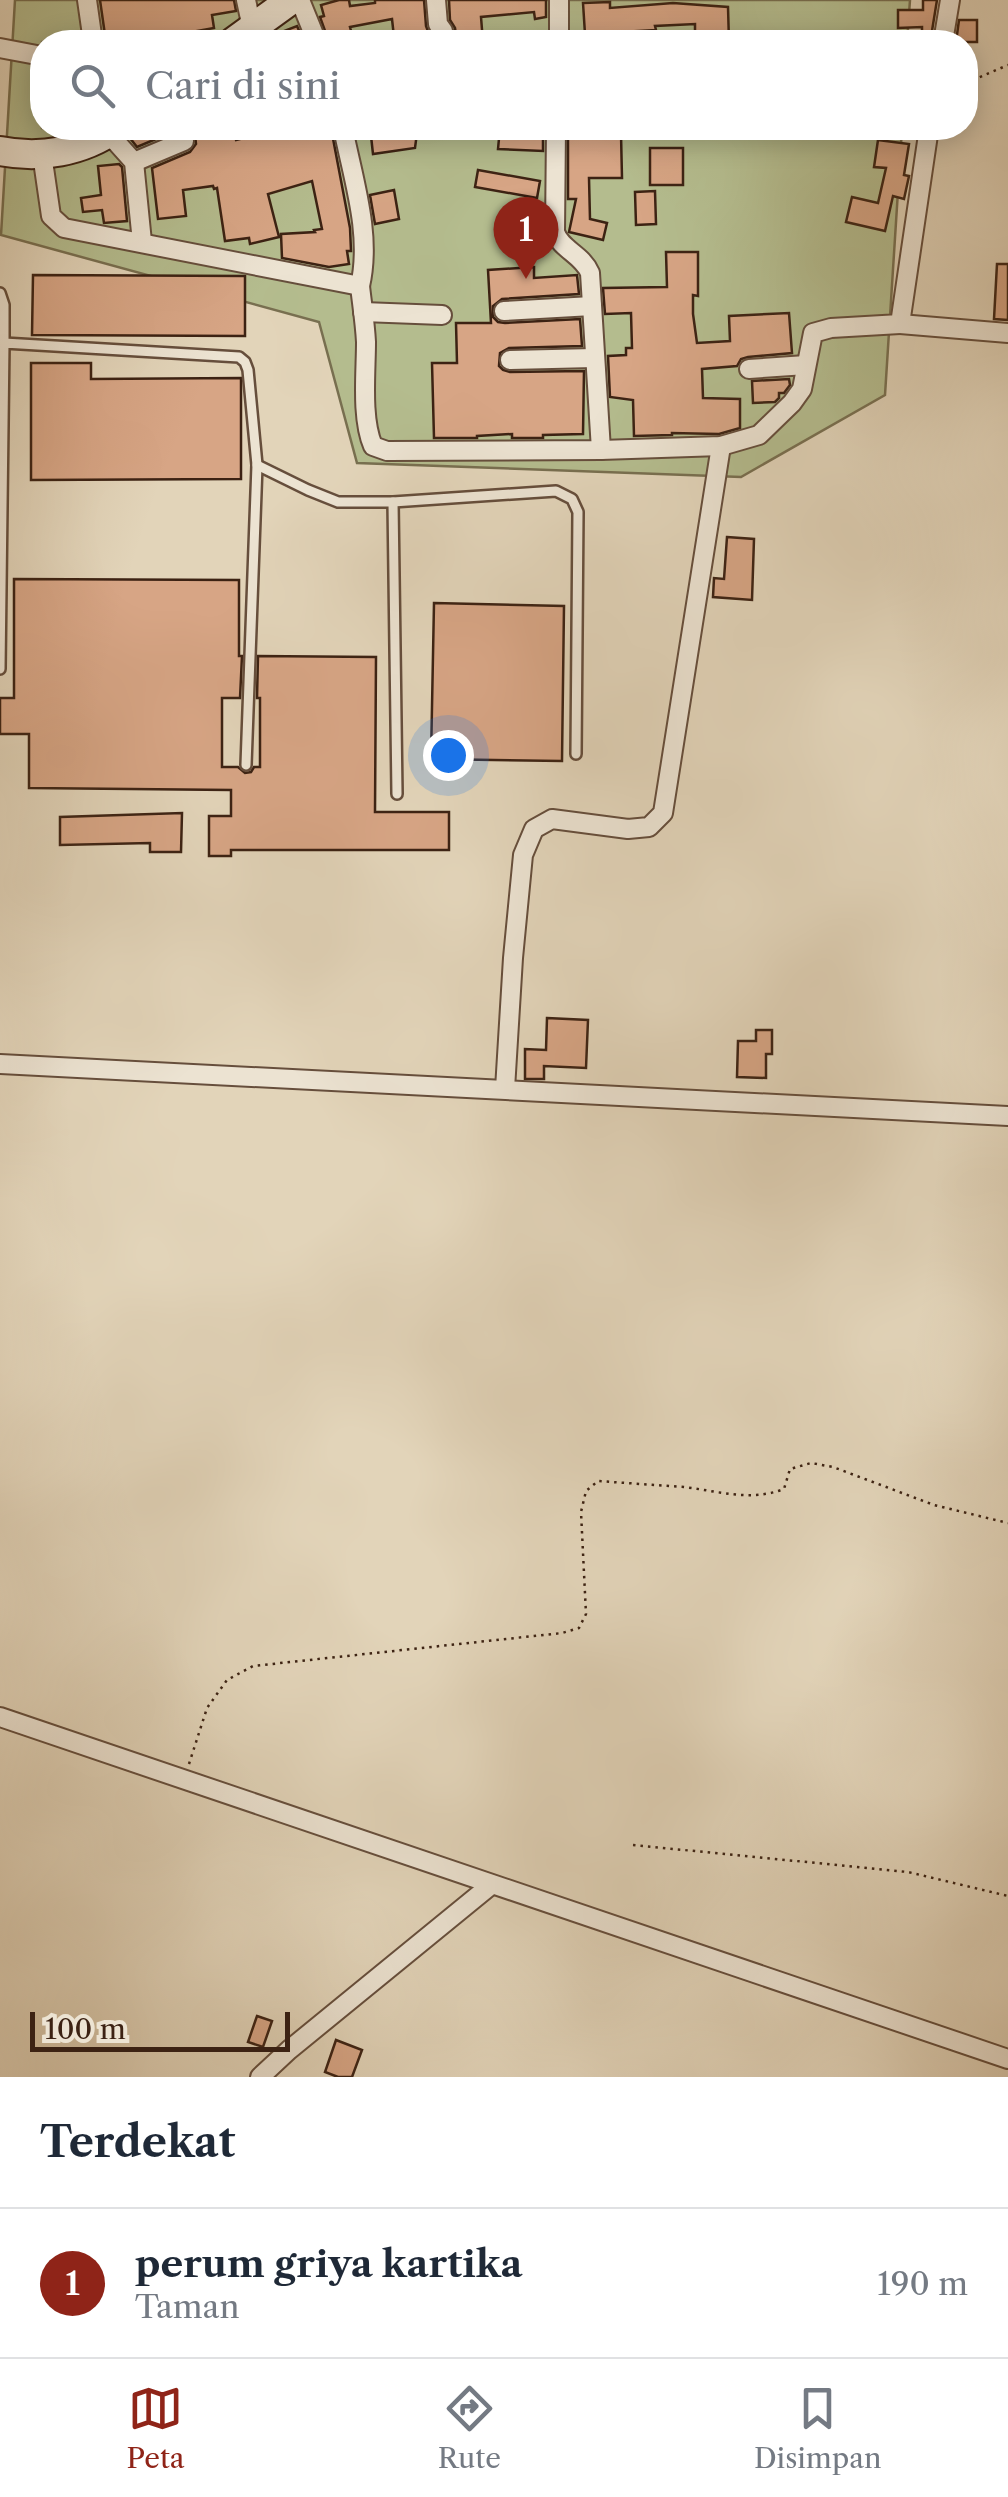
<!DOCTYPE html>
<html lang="id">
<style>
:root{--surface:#fff;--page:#f6f6f7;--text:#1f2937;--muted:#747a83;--line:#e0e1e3;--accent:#8f2418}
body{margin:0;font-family:"Libre Caslon Text",serif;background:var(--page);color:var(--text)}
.scale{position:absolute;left:30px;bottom:25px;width:260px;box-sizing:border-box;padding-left:10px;border:5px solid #3c2213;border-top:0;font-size:28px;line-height:35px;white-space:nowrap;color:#3c2213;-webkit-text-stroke:8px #ece3d2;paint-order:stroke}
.you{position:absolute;left:448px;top:755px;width:35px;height:35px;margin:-25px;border:8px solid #fff;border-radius:50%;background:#1a73e8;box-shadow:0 0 0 15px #1a73e833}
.badge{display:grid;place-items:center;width:65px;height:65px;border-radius:50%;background:var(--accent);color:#fff;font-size:32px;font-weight:700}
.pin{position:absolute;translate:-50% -82px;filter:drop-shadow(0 2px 5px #0008)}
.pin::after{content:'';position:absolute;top:52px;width:35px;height:30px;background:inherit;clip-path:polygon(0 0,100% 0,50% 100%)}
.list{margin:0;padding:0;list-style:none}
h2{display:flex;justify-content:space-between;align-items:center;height:130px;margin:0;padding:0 40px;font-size:42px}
h2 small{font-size:32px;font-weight:400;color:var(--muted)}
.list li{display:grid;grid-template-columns:65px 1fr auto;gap:30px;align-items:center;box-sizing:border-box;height:150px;padding:0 40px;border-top:2px solid var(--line)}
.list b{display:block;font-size:38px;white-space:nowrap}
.list p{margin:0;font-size:32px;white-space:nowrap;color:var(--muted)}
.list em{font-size:32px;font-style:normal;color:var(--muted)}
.icon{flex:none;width:55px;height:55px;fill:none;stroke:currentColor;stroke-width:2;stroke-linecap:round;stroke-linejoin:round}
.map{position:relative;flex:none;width:1008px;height:2077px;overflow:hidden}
.search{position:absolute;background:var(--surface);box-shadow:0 5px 25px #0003;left:30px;right:30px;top:30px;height:110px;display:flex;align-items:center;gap:25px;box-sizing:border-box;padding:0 35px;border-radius:40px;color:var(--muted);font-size:38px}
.sheet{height:280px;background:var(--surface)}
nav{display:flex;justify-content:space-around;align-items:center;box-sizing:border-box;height:140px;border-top:2px solid var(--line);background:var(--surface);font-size:28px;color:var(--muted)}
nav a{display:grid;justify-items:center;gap:5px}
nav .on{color:var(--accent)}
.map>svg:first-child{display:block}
</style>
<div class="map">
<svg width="1008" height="2077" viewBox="0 0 1008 2077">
<rect width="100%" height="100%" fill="#e2d4b9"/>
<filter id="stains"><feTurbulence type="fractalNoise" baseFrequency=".002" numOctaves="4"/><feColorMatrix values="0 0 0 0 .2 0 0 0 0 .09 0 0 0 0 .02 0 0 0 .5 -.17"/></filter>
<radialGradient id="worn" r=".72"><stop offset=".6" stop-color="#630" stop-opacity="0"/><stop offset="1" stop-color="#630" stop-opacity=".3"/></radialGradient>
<!-- green -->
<path fill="#b4bc8e" stroke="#786f50" stroke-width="2.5" d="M15 0H910L907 42H42V128H902L885 395 741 477 357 463 319 322 1 235Z"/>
<!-- building -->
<g fill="#d7a585" stroke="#3c2213" stroke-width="2.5">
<path d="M100 0H234L236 11 212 15 214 28 197 31 198 42H106Z"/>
<path d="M339 0H349L350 6 375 3V0H424L426 26 432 42H401L400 37H394L392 19 350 27 354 42H329L320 17 324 16 321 5Z"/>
<path d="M449 0H546V17L535 19 534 12 481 17 483 42H457L455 28 450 20Z"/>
<path d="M923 0H937L931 37H922V27L898 28V10H923Z"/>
<path d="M610 2V8L673 3 728 7 729 42H695V24L655 26 656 30 585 34 583 3Z"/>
<path d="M959 20H977V42H956Z"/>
<path d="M297 26 304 42H262L271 36Z"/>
<path d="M139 128H172L175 131 137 147 130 138 133 131Z"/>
<path d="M215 128H231L236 140 283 128H331L350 228 351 251H347L349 264 329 267 282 258 281 234 315 232 314 230 322 229 312 181 268 194 279 237 250 244 249 238 225 241 217 188 214 189 213 186 183 190 186 216 158 219 152 168 190 152 196 144 195 135Z"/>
<path d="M356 128H384L385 136 417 133 415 148 373 154 371 136 358 138Z"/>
<path d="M500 128 541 129 540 135H543V151L498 149Z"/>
<path d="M621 134 622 178H589L590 219 607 223 603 240 569 232 576 199H568V135Z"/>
<path d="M878 140 909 144 904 175 909 176 904 199 893 196 885 231 846 222 852 197 878 203 886 168 874 167Z"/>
<rect x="650" y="148" width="33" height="37"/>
<path d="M119 164 122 167 127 221 104 223 102 210 83 212 81 198 101 195 98 166Z"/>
<path d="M478 170 540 181 537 198 475 187Z"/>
<path d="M394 190 399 219 375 224 370 195Z"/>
<path d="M655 191 656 224 636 225 635 192Z"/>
<path d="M666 252H698V296L693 295V314L697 343 730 341 729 316 789 313 792 353 748 357 741 359 737 366 702 369 703 398 740 399V428L719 434 672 433V435L634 436 633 400 610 397 608 356 626 355V348H632L631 313 605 314 603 288 667 287Z"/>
<path d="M997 264H1008V320L994 319Z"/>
<path d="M534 267V278L577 275 579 294 502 299 493 306V317L498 322 505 323 580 319 582 346 509 348 500 353 499 366 503 370 510 372 584 371 583 434 543 435V438H512V434L477 436V438H434L432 363H457L456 323H491L488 270Z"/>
<path d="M33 275 245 276V336L32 335Z"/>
<path d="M31 363H91V379L241 378V479L31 480Z"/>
<path d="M789 379 790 385 784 393H779V398L775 402 753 403 752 381Z"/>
<path d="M727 537 754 539 752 600 713 597 714 578 724 579Z"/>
<path d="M14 579 239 580V656H242L240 698H222V767H238L245 773 251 772 254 767H260V698H257L258 656 376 657 375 812H449V850H231V856H209V816H231V790L29 788V734H0V698H14Z"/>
<path d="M434 603 564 606 562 761 431 759Z"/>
<path d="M182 813 181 852H150V843L60 845V817Z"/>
<path d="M547 1018 588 1020 586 1068 544 1066V1079H525V1049L546 1050Z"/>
<path d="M756 1030H772V1054H766V1078L737 1077 738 1041H756Z"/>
<path d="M257 2016 272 2021 263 2047 248 2042Z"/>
<path d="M336 2040 362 2050 352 2077H338L325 2072Z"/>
</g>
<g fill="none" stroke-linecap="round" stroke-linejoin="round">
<defs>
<g id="service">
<path d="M0 293 4 305V343"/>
<path d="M257 465 308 490 338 502H393L556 491 572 499 578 512 576 754"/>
<path d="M393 502 397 794"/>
<path d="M0 669 4 343 239 357 245 362 248 370 257 465 246 765"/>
</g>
<g id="minor">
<path d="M87 0 93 42"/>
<path d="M246 0 252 28"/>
<path d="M300 0 317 42"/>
<path d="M436 0 438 24 443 31 445 42"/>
<path d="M559 0V42"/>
<path d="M646 42H648"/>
<path d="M943 42 950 0"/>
<path d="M0 48 42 56"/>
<path d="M343 128C353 179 372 234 360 286"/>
<path d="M556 128 555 232C561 250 582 254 590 273L601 450"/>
<path d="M108 133 134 162 142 242"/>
<path d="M42 154 51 216 64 228 360 286C362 304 365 323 366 342 366 373 361 418 373 446L387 451 601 450 721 446 759 435 792 403 802 389 813 333 831 328 900 324 929 128"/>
<path d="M134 162 184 141"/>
<path d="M504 311 592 306"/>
<path d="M363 312 442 315"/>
<path d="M900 324 1008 333"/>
<path d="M510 360 594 358"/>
<path d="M749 369 806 365"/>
<path d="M0 1064 1008 1116"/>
<path d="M505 1089 513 958 523 855 534 829 552 819 628 829 649 827 663 813 721 446"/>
<path d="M0 1717 1008 2059"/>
<path d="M260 2077 289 2050 491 1885"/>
</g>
<g id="secondary">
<path d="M233 42 291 0"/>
<path d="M0 151C40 159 82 152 116 128"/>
</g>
</defs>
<!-- service casing -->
<use href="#service" stroke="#664e3c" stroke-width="14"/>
<!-- minor casing -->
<use href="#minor" stroke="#664e3c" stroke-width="22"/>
<!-- secondary casing -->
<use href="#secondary" stroke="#3c2213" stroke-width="32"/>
<!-- path -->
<g stroke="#3c2213" stroke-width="2.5" stroke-dasharray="2.5 5" stroke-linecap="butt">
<path d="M966 83 1008 65"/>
<path d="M189 1764 207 1708 227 1680 253 1666 562 1633 579 1628 586 1614 581 1512 586 1491 598 1481C626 1483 655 1485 684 1487 718 1491 750 1502 784 1489L790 1469 811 1463 833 1467 934 1505 1008 1523"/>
<path d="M633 1845 908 1872 1008 1896"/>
</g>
<!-- service -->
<use href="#service" stroke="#ece3d2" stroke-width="9"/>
<!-- minor -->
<use href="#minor" stroke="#ece3d2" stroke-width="18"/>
<!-- secondary -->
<use href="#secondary" stroke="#ece3d2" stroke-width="28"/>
</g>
<rect width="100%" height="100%" filter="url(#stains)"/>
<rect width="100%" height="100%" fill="url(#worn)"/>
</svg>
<div class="scale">100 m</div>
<div class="you"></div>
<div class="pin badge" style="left:526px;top:279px">1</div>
<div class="search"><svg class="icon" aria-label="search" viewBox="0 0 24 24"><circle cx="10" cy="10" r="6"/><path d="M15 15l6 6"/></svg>Cari di sini</div>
</div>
<section class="sheet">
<h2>Terdekat<small></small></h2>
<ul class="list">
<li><span class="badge">1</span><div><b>perum griya kartika</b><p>Taman</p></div><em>190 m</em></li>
</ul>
</section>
<nav>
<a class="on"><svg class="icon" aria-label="map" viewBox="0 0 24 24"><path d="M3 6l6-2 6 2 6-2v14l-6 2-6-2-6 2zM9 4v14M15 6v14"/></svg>Peta</a>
<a><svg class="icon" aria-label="directions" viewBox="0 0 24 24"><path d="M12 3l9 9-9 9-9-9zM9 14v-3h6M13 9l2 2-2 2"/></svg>Rute</a>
<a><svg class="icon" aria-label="saved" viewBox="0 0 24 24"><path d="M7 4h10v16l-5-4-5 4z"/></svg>Disimpan</a>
</nav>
